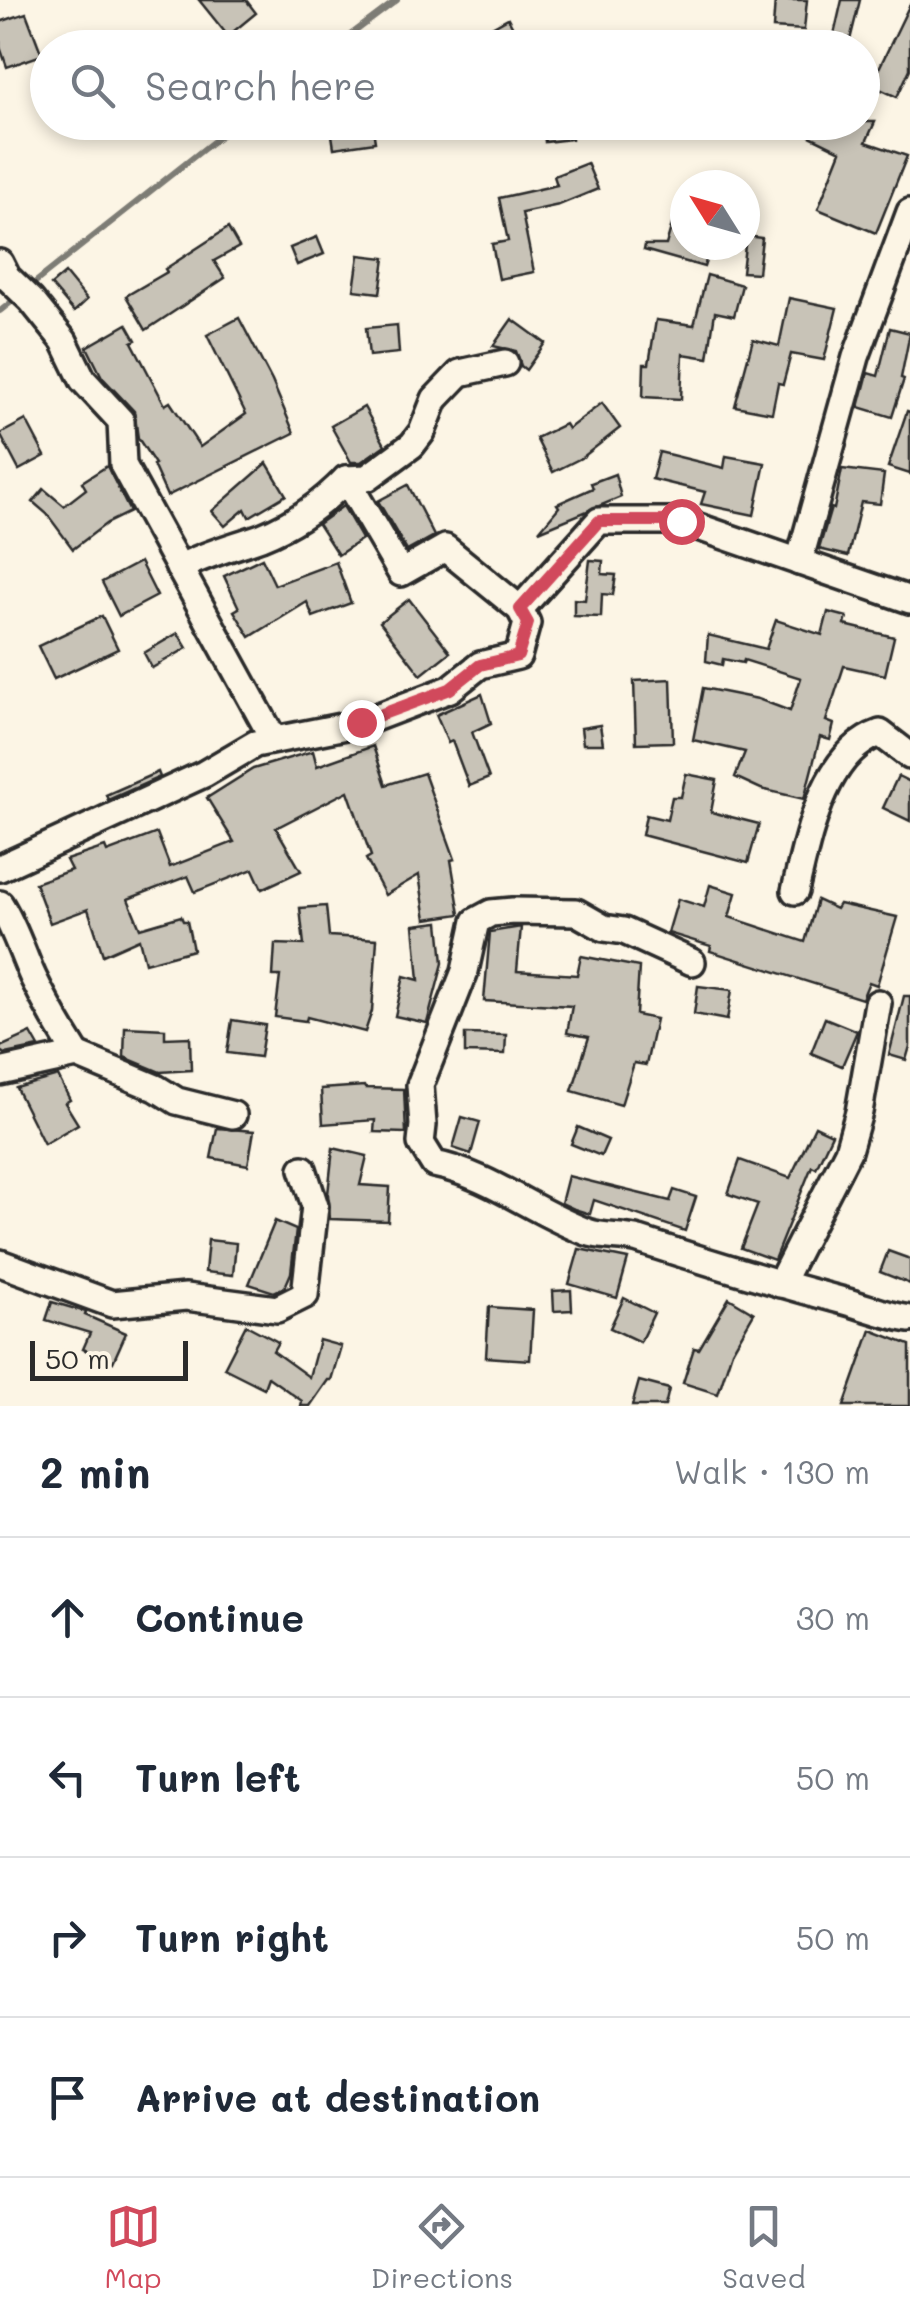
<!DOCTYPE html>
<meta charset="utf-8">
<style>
:root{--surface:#fff;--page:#f6f6f7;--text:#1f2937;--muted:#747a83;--line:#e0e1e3;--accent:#d1495b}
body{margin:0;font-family:Mali,sans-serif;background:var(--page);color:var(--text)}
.compass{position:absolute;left:670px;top:170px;width:90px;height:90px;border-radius:50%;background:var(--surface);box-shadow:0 5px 15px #0003;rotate:307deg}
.scale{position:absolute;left:30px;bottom:25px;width:158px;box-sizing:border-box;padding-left:10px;border:5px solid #2b2b2b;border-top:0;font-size:28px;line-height:35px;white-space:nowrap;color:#2b2b2b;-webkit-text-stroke:8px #fcf5e5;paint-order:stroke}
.stop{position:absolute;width:30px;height:30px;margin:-22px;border:8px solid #d1495b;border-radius:50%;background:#fff}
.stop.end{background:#d1495b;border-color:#fff;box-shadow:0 2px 10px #0008}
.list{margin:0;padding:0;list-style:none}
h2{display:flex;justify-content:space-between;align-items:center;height:130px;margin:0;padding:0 40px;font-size:42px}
h2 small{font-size:32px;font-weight:400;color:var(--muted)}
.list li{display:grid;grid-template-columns:65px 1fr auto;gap:30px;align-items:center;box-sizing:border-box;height:160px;padding:0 40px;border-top:2px solid var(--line)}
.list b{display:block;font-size:38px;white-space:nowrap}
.list em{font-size:32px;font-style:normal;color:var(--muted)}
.icon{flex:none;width:55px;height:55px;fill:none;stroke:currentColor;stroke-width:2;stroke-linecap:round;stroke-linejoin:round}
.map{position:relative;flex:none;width:910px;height:1406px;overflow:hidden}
.search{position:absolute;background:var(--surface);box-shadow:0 5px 15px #0003;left:30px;right:30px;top:30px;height:110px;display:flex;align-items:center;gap:25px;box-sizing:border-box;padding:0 35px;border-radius:55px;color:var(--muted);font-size:38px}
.sheet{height:770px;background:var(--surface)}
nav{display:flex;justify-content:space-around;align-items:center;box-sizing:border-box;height:140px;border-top:2px solid var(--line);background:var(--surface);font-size:28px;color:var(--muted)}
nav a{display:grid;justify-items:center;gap:5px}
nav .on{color:var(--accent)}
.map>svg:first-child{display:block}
</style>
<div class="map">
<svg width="910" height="1406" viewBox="0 0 910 1406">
<rect width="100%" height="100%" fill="#fcf5e5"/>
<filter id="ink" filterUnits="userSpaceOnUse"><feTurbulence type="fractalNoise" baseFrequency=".01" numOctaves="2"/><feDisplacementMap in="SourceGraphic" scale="20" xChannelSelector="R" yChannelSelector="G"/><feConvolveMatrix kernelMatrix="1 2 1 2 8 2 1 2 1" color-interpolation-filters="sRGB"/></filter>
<g filter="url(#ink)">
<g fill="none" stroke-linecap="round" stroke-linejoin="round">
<!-- stream -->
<g stroke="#7d7b74" stroke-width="6">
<path d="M333 48 397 0"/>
<path d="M28 288 238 122"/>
<path d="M0 311 19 296"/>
</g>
</g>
<!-- building -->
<g fill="#c8c3b7" stroke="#2b2b2b" stroke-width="2.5">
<path d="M199 0H246L256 13 228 36Z"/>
<path d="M775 0H807L804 30 773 28Z"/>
<path d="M842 0H860L848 48H831Z"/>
<path d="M910 4V69L897 97 871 85Z"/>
<path d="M26 13 42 55 7 67 0 47V22Z"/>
<path d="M508 18 524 48H454Z"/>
<path d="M330 122H372L375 142 334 148Z"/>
<path d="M543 122H571L572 139 545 142Z"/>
<path d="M813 122H875L866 142 907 156 876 233 818 209 841 151 810 136Z"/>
<path d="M587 163 598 189 559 205 522 213 534 272 499 279 492 244 508 241 499 198 557 185 554 176Z"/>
<path d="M680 196 685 197V245H711L704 267 644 250 645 245H666Z"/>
<path d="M228 228 239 247 214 261 225 278 146 330 126 296 167 272 165 269Z"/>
<path d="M746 236 762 238 758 273 742 272Z"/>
<path d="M317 237 324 254 297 265 290 248Z"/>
<path d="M359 255 385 258 380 293 354 290Z"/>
<path d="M65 273 87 300 74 312 51 285Z"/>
<path d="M707 275 742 285 734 316 715 312 708 358 683 354 681 399 643 397 644 364H649L656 320 694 325Z"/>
<path d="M789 298 837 308 824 360 791 354 783 384 778 383 772 413 735 406 753 339 779 346Z"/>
<path d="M239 318 272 381 294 433 167 496 153 465 155 464 138 438 134 411 102 377 87 347 127 324 136 340 132 342 165 405 170 402 200 447 246 414 207 335Z"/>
<path d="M512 319 545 343 526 370 521 366 516 351 493 346Z"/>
<path d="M397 325 399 353 369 356 366 328Z"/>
<path d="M890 328 910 333 901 378 904 379 892 417 859 407 868 373 878 376Z"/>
<path d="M602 403 620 428 583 457 553 472 536 438 565 424 568 429Z"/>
<path d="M364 407 385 445 361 462H351L331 426Z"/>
<path d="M907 411 910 412V474L888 467Z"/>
<path d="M26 420 45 456 19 470 0 434Z"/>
<path d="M659 452 724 468 726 456 765 463 754 515 701 504 705 492 652 479Z"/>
<path d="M267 463 286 495 249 517 245 509 225 526 212 511Z"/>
<path d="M107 466 130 512 107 523 73 549 47 514 33 502 44 489 64 506 86 489 82 482Z"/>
<path d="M842 469 884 474 880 504 861 502 848 556 819 549 831 508 834 509Z"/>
<path d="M615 474 621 497 539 531 559 507 557 504 593 488 591 483Z"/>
<path d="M408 485 434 536 407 551 378 501Z"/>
<path d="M343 506 362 539 338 555 318 524Z"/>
<path d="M262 558 275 585 336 562 351 603 313 617 307 602 250 637 234 611 239 608 224 576Z"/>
<path d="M590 560 603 561 602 574 616 575 613 595 602 594 601 617 574 616V599L585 600Z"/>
<path d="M140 562 157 596 119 616 102 582Z"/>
<path d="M409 599 450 652 421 675 380 622Z"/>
<path d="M828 612 847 617 845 625 894 637 885 675 844 666 826 721 834 724 830 740 820 737 804 799 761 789 735 777 745 752 693 740 703 688 758 699 790 711 801 678 744 660 743 663 723 659 722 665 706 661 708 635 766 649 776 620 822 635Z"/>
<path d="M102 616 118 649 54 679 38 646Z"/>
<path d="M178 633 187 648 152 668 144 653Z"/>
<path d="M671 679 673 742 636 743 634 681Z"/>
<path d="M482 694 491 723 472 732 489 778 469 786 452 741 448 743 436 715Z"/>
<path d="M600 725 603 744H583L581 728Z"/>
<path d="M373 746 386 785 424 773 455 859 451 860 460 914 426 919 419 875 385 895 366 859 371 856 348 791 276 828 301 871 262 889 253 869 195 892 188 876 128 899 140 928 181 916 183 921H187L193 950 145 963 139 939 103 955 88 909 50 923 35 883 71 870 66 860 105 847 107 852 157 833 170 867 234 842 207 798 253 769 313 751 317 766Z"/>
<path d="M158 772 160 777 108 800 106 795Z"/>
<path d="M686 774 717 780 711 812 759 824 748 863 642 835 646 815 667 820 672 797H681Z"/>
<path d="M898 776 910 782V821L883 808Z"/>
<path d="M710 885 736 893 729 917 805 942 817 900 836 909 839 904 897 917 877 985 869 982 862 999 710 951 711 946 668 933 678 899 704 907Z"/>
<path d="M326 906 329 936 377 939 372 1011 365 1032 307 1017 306 1021 275 1017 280 976H273L275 944 304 945 300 908Z"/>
<path d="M439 922 443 963 427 1023 395 1016 404 976 419 980 414 925Z"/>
<path d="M521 927 517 971 577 975 581 956 639 967 636 1015 656 1019 646 1065 634 1063 621 1105 572 1091 589 1037 567 1033 572 1006 484 1001 490 932Z"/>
<path d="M698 986 732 990 727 1020 694 1014Z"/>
<path d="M904 996H910V1046L906 1060 889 1055Z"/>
<path d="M825 1018 857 1031 842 1066 811 1053Z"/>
<path d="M232 1020 265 1025 260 1057 227 1053Z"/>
<path d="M125 1027 165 1029V1038L190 1037 191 1070 160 1072 124 1057Z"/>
<path d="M31 1033 39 1047 5 1054 0 1051V1047Z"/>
<path d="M465 1034 506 1035 505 1054 465 1053Z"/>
<path d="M58 1076 70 1100 65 1103 78 1124 44 1144 16 1088Z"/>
<path d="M364 1086 365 1088 404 1089 406 1133 374 1132 375 1120 323 1124 321 1089Z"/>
<path d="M462 1117 480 1122 471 1154 453 1148Z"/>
<path d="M815 1126 832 1134 816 1168 812 1166 774 1260 741 1248 758 1204 728 1194 740 1160 790 1178Z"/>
<path d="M578 1127 608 1140 601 1156 571 1144Z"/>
<path d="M217 1128 254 1131 248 1165 211 1158Z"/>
<path d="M333 1148 367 1156 360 1185 390 1187 388 1221 330 1219 328 1194Z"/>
<path d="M568 1176 670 1201 674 1190 696 1197 685 1231 594 1200 590 1214 574 1209 561 1203Z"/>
<path d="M275 1221 296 1230 291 1273 285 1287 274 1292 249 1284Z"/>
<path d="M208 1240 236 1243 233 1275 205 1272Z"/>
<path d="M579 1249 628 1259 617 1298 569 1284Z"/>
<path d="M888 1251 910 1259V1284L880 1272Z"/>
<path d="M571 1290 572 1310 554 1311 553 1291Z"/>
<path d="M624 1298 654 1313 640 1342 610 1328Z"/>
<path d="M729 1298 754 1313 732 1351 718 1394 683 1383 694 1348 699 1349Z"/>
<path d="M52 1302 86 1312 85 1315 126 1333 113 1362 83 1349 90 1333 46 1320Z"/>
<path d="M489 1307 533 1310 530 1360 486 1357Z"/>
<path d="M246 1325 278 1342 273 1351 309 1377 319 1340 341 1346 331 1380H328L310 1406H301L302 1401 268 1377 264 1388 224 1368Z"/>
<path d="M871 1330 910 1345V1406H844Z"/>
<path d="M639 1381 669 1389 665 1406H632Z"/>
</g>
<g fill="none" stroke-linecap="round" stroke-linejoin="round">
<defs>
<g id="minor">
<path d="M0 263 7 277 31 300 64 341 83 380 121 421 123 465 274 740"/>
<path d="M799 562 856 357 910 212"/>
<path d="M179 568C205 554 233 547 261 537 293 524 322 504 346 479L367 478 412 445 422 432 435 399 460 373 505 363"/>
<path d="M520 609 599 521H681L910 600"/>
<path d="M0 868 204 774 255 744 361 723 450 689 480 665 518 656 527 623 520 609 445 548 401 573 346 479"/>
<path d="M795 891C808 837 823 753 880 733L910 756"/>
<path d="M0 904C15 928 22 953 33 977 46 1004 61 1030 77 1055"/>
<path d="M692 962 624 931 604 928 576 912 513 911 491 913 476 921 465 971 420 1085 423 1125 421 1143 434 1164C490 1175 533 1212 587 1232 603 1238 622 1235 639 1240 707 1262 775 1283 844 1301 867 1307 886 1316 910 1319"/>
<path d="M0 1072 77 1055 156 1088 177 1101 233 1115"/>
<path d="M0 1263 112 1304 186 1297 277 1309 305 1295 315 1206 303 1169"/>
<path d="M780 1284 848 1151 859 1112 878 1003"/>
</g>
</defs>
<!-- minor casing -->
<use href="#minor" stroke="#2b2b2b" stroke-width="32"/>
<!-- minor -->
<use href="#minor" stroke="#fcf5e5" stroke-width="25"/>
</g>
</g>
<g fill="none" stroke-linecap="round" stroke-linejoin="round" filter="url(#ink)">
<!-- route -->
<path stroke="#d1495b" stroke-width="12" d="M361 722 450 689 480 665 518 656 528 623 520 609 599 521H681"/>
</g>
</svg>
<svg class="compass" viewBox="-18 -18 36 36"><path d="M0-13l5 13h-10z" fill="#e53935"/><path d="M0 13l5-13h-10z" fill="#747a83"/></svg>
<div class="scale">50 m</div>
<div class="stop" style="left:681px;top:521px"></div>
<div class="stop end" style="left:361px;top:722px"></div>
<div class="search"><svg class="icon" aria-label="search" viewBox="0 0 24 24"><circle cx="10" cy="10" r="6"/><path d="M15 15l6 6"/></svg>Search here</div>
</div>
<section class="sheet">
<h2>2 min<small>Walk · 130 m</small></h2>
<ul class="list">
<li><svg class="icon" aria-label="ahead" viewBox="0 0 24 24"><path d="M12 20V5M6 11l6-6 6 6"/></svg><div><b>Continue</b></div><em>30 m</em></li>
<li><svg class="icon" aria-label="left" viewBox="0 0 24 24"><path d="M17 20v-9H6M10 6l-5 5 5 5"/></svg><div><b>Turn left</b></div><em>50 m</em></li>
<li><svg class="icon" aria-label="right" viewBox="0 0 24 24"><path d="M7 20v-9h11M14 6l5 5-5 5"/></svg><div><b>Turn right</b></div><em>50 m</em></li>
<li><svg class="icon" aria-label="arrive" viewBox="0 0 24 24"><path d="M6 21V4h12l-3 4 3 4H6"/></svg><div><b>Arrive at destination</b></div></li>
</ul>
</section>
<nav>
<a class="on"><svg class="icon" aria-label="map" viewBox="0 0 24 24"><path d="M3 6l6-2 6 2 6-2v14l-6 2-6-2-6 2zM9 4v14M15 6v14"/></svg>Map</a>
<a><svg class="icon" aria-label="directions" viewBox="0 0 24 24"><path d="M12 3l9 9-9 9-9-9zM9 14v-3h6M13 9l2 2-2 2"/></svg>Directions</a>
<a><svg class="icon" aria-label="saved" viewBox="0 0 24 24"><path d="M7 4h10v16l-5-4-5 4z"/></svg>Saved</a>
</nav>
